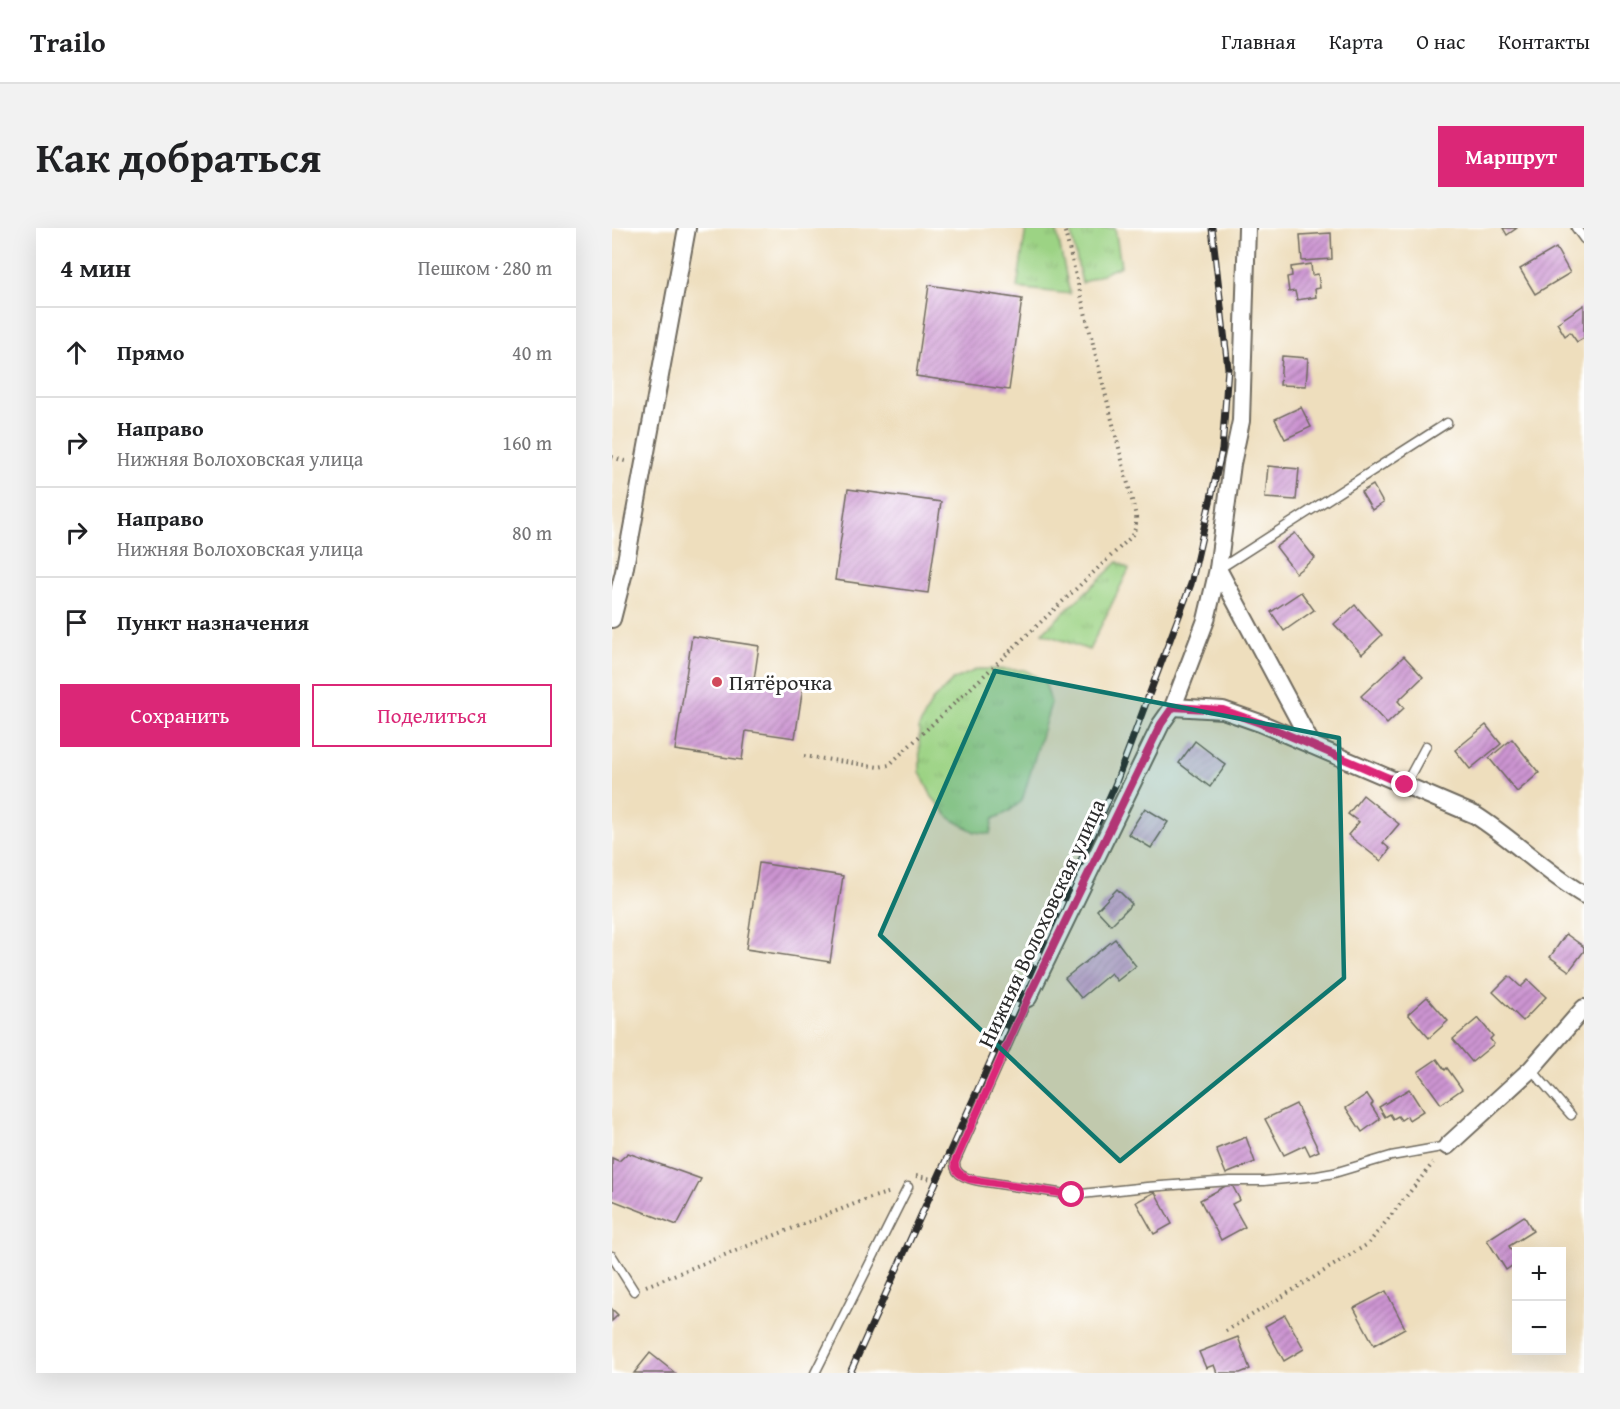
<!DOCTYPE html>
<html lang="ru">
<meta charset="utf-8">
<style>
:root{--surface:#fff;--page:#f2f2f2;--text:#202124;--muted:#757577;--line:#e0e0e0;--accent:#db2777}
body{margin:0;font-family:"Gentium Book Plus",serif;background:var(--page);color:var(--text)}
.controls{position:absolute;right:18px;bottom:18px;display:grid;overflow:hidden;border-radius:0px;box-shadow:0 6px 24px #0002}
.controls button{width:54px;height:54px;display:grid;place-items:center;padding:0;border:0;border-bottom:2px solid var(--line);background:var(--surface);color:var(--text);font:30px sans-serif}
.stop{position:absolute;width:18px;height:18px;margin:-14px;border:4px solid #db2777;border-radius:50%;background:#fff}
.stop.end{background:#db2777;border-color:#fff;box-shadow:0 2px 6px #0008}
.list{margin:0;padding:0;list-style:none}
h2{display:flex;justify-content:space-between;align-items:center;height:78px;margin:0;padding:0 24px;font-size:26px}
h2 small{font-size:20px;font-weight:400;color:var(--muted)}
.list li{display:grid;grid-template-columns:39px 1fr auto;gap:18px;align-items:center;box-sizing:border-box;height:90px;padding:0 24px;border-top:2px solid var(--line)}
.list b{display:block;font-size:22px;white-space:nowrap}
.list p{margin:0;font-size:20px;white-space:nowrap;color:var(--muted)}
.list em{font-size:20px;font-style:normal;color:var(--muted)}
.actions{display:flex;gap:12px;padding:18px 24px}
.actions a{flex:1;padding:14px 0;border:2px solid var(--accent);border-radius:0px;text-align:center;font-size:21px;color:var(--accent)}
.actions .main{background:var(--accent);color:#fff}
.icon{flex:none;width:33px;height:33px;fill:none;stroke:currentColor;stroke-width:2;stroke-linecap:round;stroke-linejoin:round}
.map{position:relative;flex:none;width:972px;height:1145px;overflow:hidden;border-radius:0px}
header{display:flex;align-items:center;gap:36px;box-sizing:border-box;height:84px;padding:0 30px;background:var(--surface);border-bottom:2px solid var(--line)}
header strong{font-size:28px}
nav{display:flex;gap:33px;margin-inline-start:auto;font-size:21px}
.intro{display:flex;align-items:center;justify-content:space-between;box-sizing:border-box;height:144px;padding:0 36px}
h1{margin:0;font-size:42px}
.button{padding:15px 27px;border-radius:0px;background:var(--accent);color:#fff;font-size:21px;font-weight:700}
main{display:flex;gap:36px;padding:0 36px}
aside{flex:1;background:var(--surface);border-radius:0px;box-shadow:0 6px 24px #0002}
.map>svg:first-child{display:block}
</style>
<header>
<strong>Trailo</strong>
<nav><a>Главная</a><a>Карта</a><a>О нас</a><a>Контакты</a></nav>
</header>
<div class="intro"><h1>Как добраться</h1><a class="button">Маршрут</a></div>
<main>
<aside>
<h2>4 мин<small>Пешком · 280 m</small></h2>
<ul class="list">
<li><svg class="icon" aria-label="ahead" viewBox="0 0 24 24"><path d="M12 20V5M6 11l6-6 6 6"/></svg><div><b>Прямо</b></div><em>40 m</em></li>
<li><svg class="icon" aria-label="right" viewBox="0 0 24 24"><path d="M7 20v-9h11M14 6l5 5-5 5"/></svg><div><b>Направо</b><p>Нижняя Волоховская улица</p></div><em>160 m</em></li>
<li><svg class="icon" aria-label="right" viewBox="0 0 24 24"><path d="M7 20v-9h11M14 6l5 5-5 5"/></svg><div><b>Направо</b><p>Нижняя Волоховская улица</p></div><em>80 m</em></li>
<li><svg class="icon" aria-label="arrive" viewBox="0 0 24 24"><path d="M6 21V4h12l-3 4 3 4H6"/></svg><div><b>Пункт назначения</b></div></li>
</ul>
<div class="actions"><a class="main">Сохранить</a><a>Поделиться</a></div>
</aside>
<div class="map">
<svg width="972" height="1145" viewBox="0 0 972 1145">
<defs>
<pattern id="park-tufts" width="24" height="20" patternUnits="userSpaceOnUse" patternTransform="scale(1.5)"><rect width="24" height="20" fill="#9cd384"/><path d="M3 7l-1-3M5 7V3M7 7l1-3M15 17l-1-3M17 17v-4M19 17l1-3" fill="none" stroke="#87b572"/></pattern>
<pattern id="building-hatch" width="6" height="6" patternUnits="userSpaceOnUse" patternTransform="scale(1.5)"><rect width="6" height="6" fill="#cc94d1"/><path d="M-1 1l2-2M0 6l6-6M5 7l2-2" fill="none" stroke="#a679aa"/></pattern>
</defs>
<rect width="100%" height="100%" fill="#fff"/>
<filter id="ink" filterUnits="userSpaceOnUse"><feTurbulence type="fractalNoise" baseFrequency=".0167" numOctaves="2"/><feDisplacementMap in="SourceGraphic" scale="12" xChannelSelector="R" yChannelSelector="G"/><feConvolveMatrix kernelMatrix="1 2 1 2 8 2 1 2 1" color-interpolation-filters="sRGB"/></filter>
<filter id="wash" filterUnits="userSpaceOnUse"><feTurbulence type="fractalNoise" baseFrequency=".008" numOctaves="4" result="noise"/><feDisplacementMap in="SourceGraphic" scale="24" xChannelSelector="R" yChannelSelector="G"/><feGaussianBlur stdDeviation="1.35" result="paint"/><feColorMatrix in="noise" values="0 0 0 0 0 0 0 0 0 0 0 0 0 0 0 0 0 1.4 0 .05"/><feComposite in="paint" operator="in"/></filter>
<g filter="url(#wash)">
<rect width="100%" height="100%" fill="#eedebd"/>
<!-- park -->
<g fill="url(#park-tufts)" stroke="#647f58" stroke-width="1.5">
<path d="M414 0H444L458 66 405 60Z"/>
<path d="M458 0H503L509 38 470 55Z"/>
<path d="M506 334 517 341 477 422 430 405Z"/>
<path d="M366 441 413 442 433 454 439 475 410 573 396 584 381 591 378 606 363 604 339 591 320 569 308 544 307 499 320 473 341 452Z"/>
</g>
<g id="blocks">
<!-- building -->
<g fill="url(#building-hatch)">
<path d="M891 0H905L895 7Z"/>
<path d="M719 5 720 31 690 33 688 7Z"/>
<path d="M944 20 958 45 923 66 908 41Z"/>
<path d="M699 36 700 47 706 46 708 60 703 61 704 69 685 72 683 63 677 64 675 49 680 48 679 39Z"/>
<path d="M317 57 410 71 397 162 304 148Z"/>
<path d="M972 77V110L965 114 958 104 953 108 945 95Z"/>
<path d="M670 128 696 130 694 158 668 157Z"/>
<path d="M689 179 699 199 673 211 663 191Z"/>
<path d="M656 238 687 241 684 272 653 270Z"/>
<path d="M761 257 771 275 760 282 749 264Z"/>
<path d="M236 261 329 274 316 365 223 352Z"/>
<path d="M683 305 703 330 684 345 664 319Z"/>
<path d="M689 364 702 382 672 403 659 384Z"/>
<path d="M743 377 770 407 750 426 722 396Z"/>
<path d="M80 408 147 418 142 452 191 459 183 510 134 503 130 532 63 522Z"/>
<path d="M792 428 811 449 786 473 792 480 775 496 749 468Z"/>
<path d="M874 497 889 516 858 541 843 522Z"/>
<path d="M900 511 927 545 905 564 877 530Z"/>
<path d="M583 513 614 537 598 559 567 535Z"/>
<path d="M751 567 787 596 771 615 778 621 769 633 736 607 747 594 736 586Z"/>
<path d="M533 580 556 594 539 620 516 606Z"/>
<path d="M147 635 231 648 218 734 134 721Z"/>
<path d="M505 661 520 676 499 697 485 682Z"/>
<path d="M954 706 972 719V723L957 743 938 729Z"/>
<path d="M503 711 524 738 505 753 499 745 469 770 453 750Z"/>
<path d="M897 748 909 759 916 752 934 769 911 793 881 764Z"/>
<path d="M815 769 836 793 817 810 796 786Z"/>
<path d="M866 790 881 808 878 811 882 816 860 834 841 811Z"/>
<path d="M825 831 833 842 835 840 850 861 829 876 806 844Z"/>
<path d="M797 861 811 883 797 892 795 888 789 892 786 888 781 891 778 886 773 889 767 879Z"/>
<path d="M755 866 761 875 759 877 768 891 750 904 734 880Z"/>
<path d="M684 876 707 923 698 927 693 917 672 927 653 891Z"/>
<path d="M634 909 643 934 614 946 604 921Z"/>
<path d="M16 925 89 951 65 997 0 972V930L7 933Z"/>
<path d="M619 955 628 972 620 976 633 999 609 1012 588 972Z"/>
<path d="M543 964 560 996 542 1006 524 974Z"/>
<path d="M912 988 921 1003 897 1018 904 1030V1035L894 1042 875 1012Z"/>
<path d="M774 1063 793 1100 762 1117 742 1080Z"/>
<path d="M0 1081 6 1087 0 1093Z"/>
<path d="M673 1087 692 1121 672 1133 653 1098Z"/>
<path d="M626 1109 638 1141 628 1145H605L602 1137 594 1140 587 1124Z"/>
<path d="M38 1125 63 1145H22Z"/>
</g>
</g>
</g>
<g filter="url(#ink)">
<use href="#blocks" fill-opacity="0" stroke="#6f6a5e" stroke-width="1.5"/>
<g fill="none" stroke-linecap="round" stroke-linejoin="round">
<defs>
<g id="service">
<path d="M964 0 972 11"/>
<path d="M607 341 835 195"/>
<path d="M793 557 814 518"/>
<path d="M416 770 343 934C342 948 357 951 368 953L460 967 535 959 618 953H652L705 948 722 945 779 928 835 918"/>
<path d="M919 841 959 887"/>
<path d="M0 1028 22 1063"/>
<path d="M203 1145 296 959"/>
</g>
<g id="minor">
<path d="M606 341 700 517"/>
<path d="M0 391 12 344 75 0"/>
<path d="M561 479 611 482 648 495 863 587C901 611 933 644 972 667"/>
<path d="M416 770 549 496 561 479 594 392 606 341 620 236 629 193 635 0"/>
<path d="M835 918 919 841 972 780"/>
</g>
</defs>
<!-- service casing -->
<use href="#service" stroke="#6f6a5e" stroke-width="11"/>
<!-- minor casing -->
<use href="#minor" stroke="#6f6a5e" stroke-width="20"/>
<!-- path -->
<g stroke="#6f6a5e" stroke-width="4" stroke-dasharray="1.5 4.5" stroke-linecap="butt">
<path d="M0 229 16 234"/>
<path d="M192 528 267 539 277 537 518 310C523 303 525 297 524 288L452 0"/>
<path d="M304 948 326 952"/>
<path d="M34 1058 255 971 279 964"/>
<path d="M614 1103 756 1016 821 935"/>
</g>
<!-- service -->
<use href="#service" stroke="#fff" stroke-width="8"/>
<!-- minor -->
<use href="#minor" stroke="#fff" stroke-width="16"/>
<defs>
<path id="rail" d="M238 1145 503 557 579 356 610 222 616 140 600 0"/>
</defs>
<!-- rail casing -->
<use href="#rail" stroke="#2b2b2b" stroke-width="7"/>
<!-- rail -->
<use href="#rail" stroke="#fff" stroke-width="4.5" stroke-dasharray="14" stroke-linecap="butt"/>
</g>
</g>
<g fill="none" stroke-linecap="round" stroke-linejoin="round" filter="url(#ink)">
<!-- route -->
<path stroke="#db2777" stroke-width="8" d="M460 967 357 951C349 947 342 944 343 934L416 770 549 496 561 479 611 482 648 495 793 557"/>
</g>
<!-- marked area -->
<path fill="#0f766e" fill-opacity="0.2" stroke="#0f766e" stroke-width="4.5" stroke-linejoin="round" d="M383 443 727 510 732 750 508 933 268 707Z"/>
<!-- markers -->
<circle fill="#d1495b" stroke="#fff" stroke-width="2" cx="105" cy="454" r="6"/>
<g text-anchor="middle" stroke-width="6" stroke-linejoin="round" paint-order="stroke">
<!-- poi labels -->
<g font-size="22" fill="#2b2b2b" stroke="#fff" text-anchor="start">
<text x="117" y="462">Пятёрочка</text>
</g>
<!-- street labels -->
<g font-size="22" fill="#2b2b2b" stroke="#fff">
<text transform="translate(429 695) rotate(-65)" y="8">Нижняя Волоховская улица</text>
</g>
</g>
</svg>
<div class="controls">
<button>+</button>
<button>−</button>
</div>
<div class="stop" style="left:460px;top:967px"></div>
<div class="stop end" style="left:793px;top:557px"></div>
</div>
</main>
